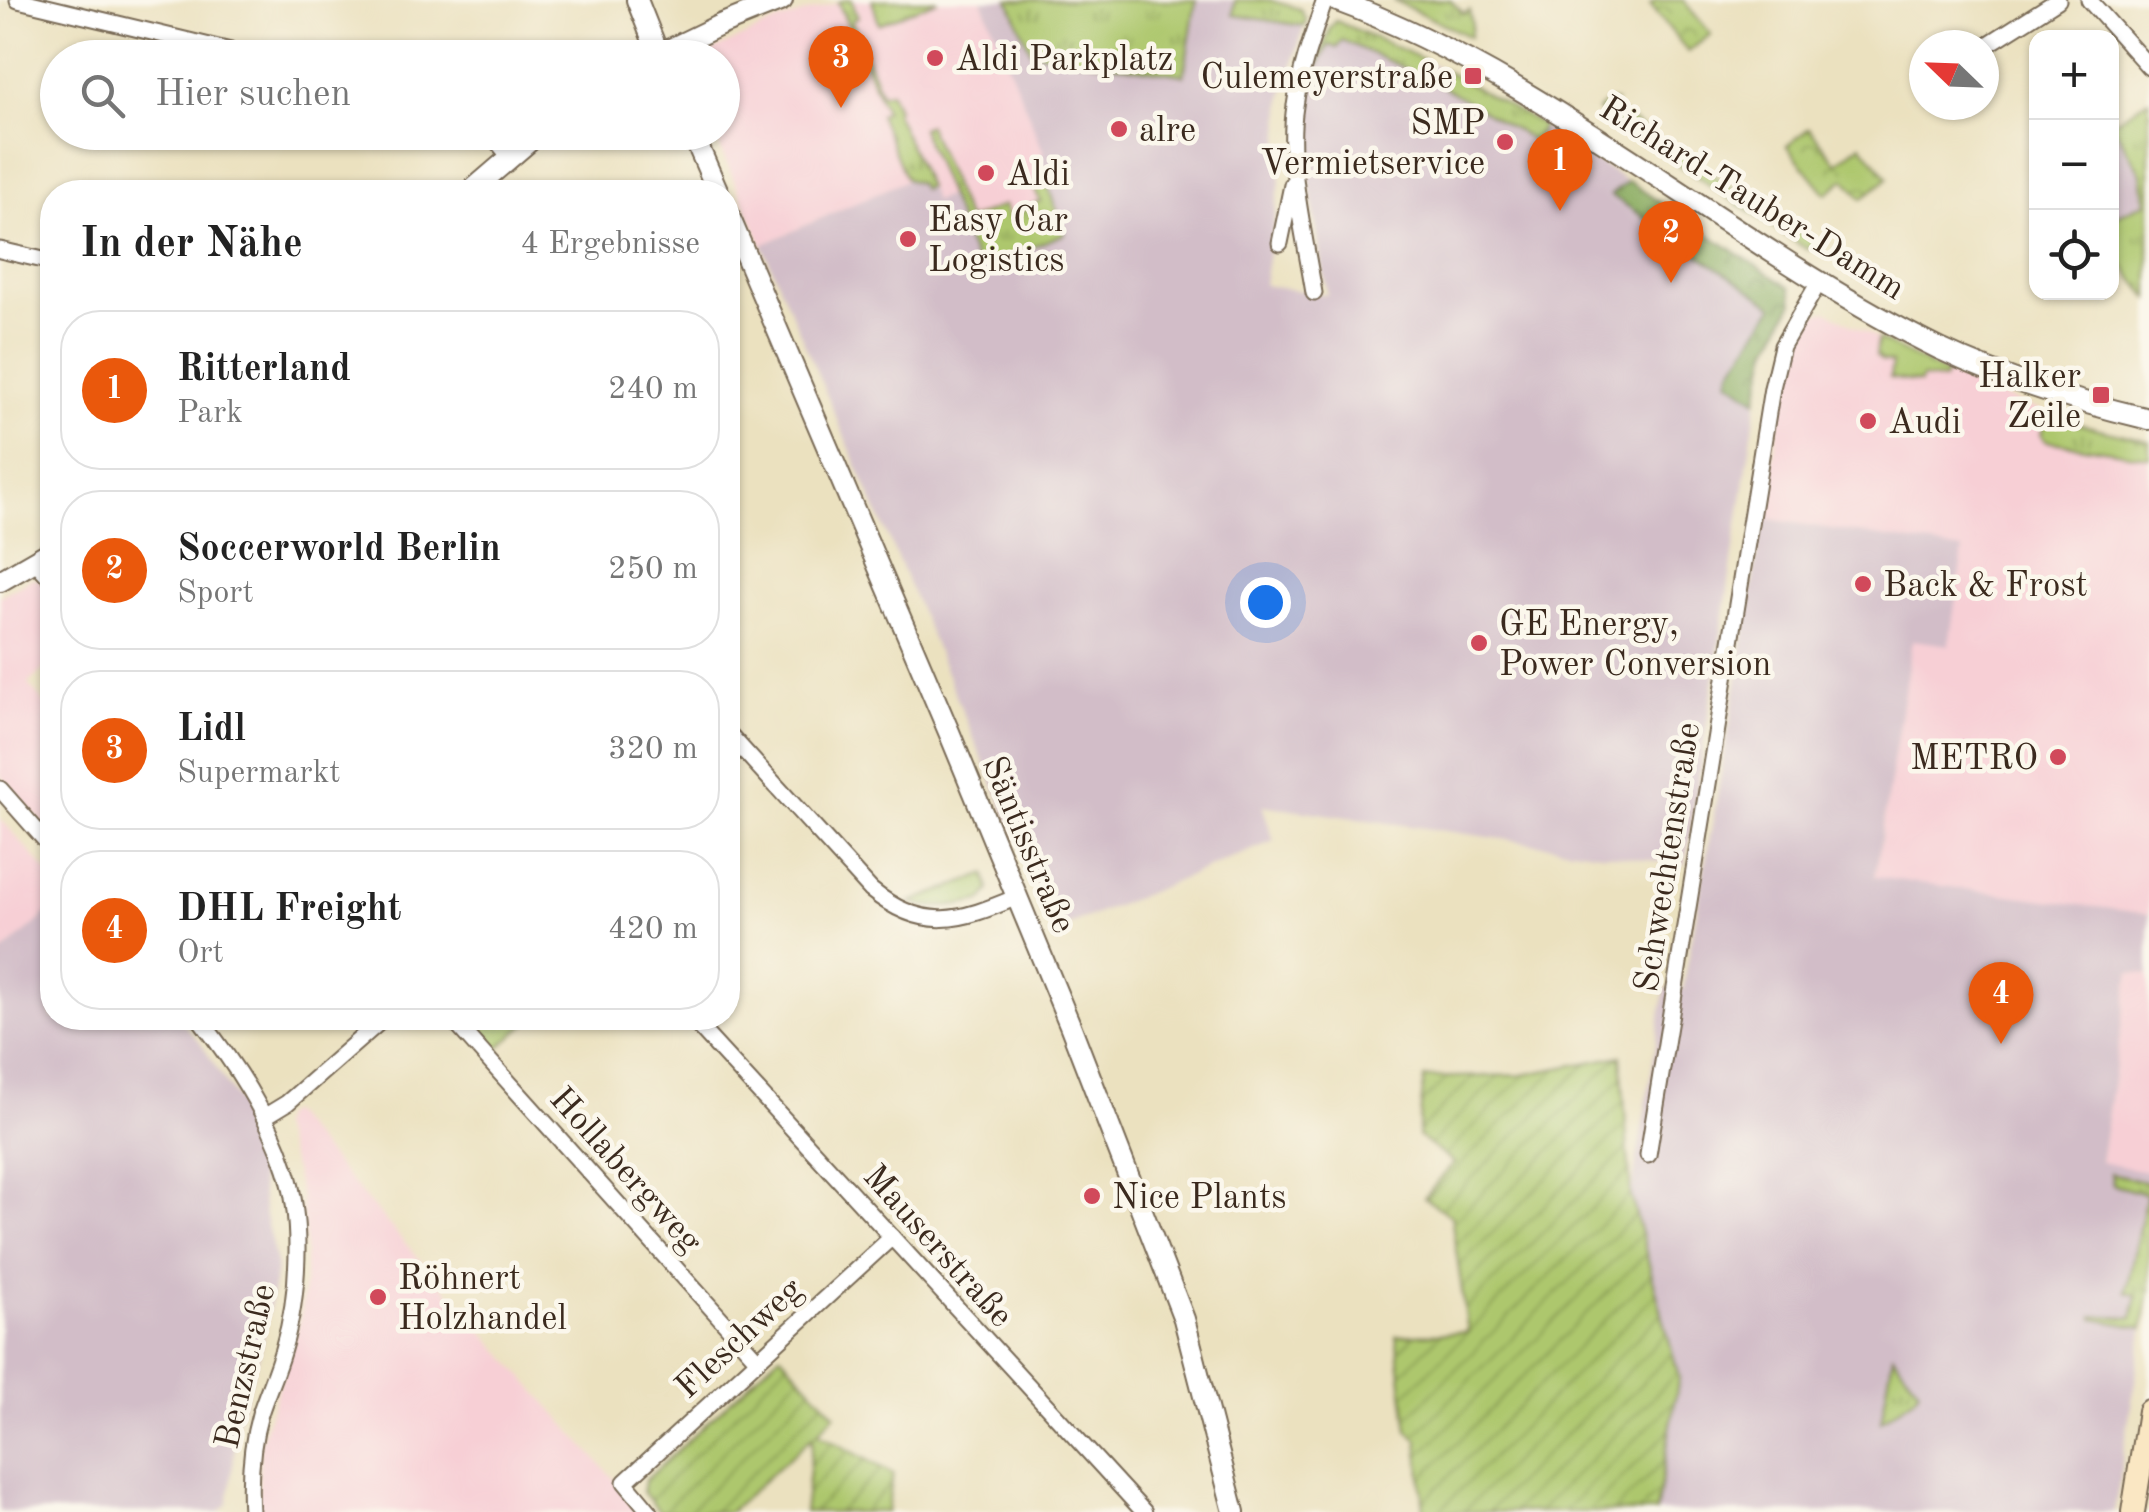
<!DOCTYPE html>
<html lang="de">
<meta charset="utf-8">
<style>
:root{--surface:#fff;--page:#f2f2f2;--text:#222;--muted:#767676;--line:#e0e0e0;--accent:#ea580c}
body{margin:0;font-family:"Old Standard TT",serif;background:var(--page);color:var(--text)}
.controls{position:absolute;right:30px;top:30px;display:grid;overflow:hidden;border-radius:20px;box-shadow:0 2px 8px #0004}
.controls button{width:90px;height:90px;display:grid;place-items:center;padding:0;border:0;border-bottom:2px solid var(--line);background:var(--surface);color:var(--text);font:50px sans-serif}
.compass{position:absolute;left:1909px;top:30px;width:90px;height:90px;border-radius:50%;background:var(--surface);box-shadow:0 2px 8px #0004;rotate:293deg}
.you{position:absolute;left:1265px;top:602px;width:35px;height:35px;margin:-25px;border:8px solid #fff;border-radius:50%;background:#1a73e8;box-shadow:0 0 0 15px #1a73e833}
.badge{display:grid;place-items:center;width:65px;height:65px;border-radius:50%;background:var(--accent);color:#fff;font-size:32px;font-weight:700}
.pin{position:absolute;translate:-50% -82px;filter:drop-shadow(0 2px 5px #0008)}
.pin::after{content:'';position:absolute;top:52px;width:35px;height:30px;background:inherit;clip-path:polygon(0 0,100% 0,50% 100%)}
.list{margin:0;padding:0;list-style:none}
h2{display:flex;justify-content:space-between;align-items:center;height:130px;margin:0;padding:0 40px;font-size:42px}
h2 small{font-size:32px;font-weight:400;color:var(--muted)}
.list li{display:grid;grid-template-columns:65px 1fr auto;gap:30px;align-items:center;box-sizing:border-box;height:160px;margin:0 20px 20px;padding:0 20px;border:2px solid var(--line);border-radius:40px}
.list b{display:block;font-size:38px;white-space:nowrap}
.list p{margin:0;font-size:32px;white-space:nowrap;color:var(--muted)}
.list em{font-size:32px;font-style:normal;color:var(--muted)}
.icon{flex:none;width:55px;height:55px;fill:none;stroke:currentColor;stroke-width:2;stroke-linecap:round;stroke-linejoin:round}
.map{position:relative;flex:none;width:2149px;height:1512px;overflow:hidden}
.search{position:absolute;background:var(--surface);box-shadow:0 2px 8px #0004;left:40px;top:40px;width:700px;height:110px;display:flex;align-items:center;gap:25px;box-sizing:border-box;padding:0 35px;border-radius:55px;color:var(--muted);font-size:38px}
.panel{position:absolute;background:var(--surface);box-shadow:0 2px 8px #0004;left:40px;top:180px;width:700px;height:850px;border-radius:40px}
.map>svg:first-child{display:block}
</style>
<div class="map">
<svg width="2149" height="1512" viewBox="0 0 2149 1512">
<defs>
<pattern id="grass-tufts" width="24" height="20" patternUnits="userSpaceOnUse" patternTransform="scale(2.5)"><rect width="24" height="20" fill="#adc76d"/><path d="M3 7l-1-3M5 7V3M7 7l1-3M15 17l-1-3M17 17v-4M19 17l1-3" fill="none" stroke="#8ea259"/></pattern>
<pattern id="forest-crowns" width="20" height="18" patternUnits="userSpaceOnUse" patternTransform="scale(2.5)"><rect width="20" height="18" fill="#8aac60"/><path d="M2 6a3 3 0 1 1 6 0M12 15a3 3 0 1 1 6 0" fill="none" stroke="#728c4f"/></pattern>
<pattern id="park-crowns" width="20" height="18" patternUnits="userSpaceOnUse" patternTransform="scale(2.5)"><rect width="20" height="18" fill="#adc76d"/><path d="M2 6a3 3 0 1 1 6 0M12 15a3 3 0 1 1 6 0" fill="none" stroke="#8ea259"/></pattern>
<pattern id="garden-furrows" width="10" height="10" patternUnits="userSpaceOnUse" patternTransform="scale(2.5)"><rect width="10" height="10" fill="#adc76d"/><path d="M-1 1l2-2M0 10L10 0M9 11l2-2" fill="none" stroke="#8ea259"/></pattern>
</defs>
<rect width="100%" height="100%" fill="#fbf7ec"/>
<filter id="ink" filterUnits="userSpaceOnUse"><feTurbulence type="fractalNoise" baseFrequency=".01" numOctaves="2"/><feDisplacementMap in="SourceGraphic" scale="20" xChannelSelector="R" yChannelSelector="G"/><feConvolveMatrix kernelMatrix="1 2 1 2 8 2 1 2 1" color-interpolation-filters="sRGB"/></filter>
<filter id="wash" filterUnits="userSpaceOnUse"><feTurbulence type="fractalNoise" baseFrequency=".0048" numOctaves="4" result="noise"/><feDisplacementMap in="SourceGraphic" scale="40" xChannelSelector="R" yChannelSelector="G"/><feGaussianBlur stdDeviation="2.25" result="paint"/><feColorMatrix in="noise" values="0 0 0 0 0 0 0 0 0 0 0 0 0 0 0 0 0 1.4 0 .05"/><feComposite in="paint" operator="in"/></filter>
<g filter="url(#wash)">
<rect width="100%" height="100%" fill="#ebe1bf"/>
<!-- built -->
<g fill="#f7cfd5">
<path d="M846 0H982L1045 153 1038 157 1065 234 978 268 950 195 934 201 922 173 762 245 714 133 722 132V58H697L776 22Z"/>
<path d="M1828 311 1878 339 1984 391 2079 424 2149 441V914L1875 878 1912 639 1963 551 1763 518 1788 370 1801 337 1814 314Z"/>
<path d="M32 578 43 580 52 589V661L28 684 52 711V834L0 775V596Z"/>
<path d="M0 818 52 877V909L0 955Z"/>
<path d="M2130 972 2149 974V1172L2100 1163Z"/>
<path d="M287 1112 290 1113 643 1512H258L260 1444 300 1320 305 1274V1236L301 1198 293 1167 279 1127 282 1117Z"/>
</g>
<!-- industrial -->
<g fill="#d2bdc8">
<path d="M982 0H1269L1300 9 1306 20 1283 96 1280 133 1281 175 1264 285 1327 295 1305 153 1306 122 1313 76 1330 28 1336 21 1371 35 1438 67 1538 123 1790 288 1793 302 1774 338 1760 383 1685 865 1262 805 1274 841 1055 931 917 604 762 245 922 173 934 201 950 195 978 268 1064 234 1038 157 1044 153Z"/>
<path d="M2112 123 2141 174 2145 204 2112 218Z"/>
<path d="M1763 518 1963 550 1949 645 1912 640 1875 877 2149 914V974L2130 972 2100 1162 2149 1172V1294L2114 1512H1656L1679 1377 1631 1196 1665 988 1683 989 1735 695Z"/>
<path d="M52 909V1018H178L200 1042 254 1127 263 1207 277 1267 262 1347 238 1421 228 1504 219 1512H0V955Z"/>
</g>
<!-- grass -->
<g fill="url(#grass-tufts)" stroke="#747846" stroke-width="2.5">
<path d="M846 0H852L858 17 852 21 881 94 890 92 897 109 895 112 928 187 922 189 918 183 906 179 879 115 885 111 838 2Z"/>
<path d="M872 0H938L879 24Z"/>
<path d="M1009 0H1196L1184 75 1031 52Z"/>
<path d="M1235 0H1269L1300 9 1306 20 1304 26 1233 15Z"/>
<path d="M1393 0H1450L1464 14 1469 10 1472 25 1470 37Z"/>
<path d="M1336 21 1425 60 1417 74 1342 40 1337 48 1329 45 1313 76 1330 28Z"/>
<path d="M1442 69 1542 125 1535 142 1434 81Z"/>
<path d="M2149 99V298L2112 252V218L2145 203 2141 174 2112 123Z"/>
<path d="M1607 101 1616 102 1613 108 1814 242 1808 250 1597 111Z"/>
<path d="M928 125 967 220 1004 205 1009 217 1027 209V207L1040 201 1033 184 1045 178 1065 234 978 268 921 128Z"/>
<path d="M1878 339 1946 374 1943 380 1922 378 1920 383 1890 378 1892 363 1882 361 1876 356Z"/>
<path d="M2047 414 2079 424 2149 441V457L2045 441 2041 434Z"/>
<path d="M986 874 990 890 985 898 981 901C957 906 935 911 911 902Z"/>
<path d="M2111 1174 2149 1183V1290L2143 1328 2093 1319V1316L2132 1318 2137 1295 2126 1292 2146 1194 2113 1185Z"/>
<path d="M1893 1355 1919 1389 1916 1396 1881 1421Z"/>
</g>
<!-- forest -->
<path fill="url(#forest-crowns)" stroke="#626b3f" stroke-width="2.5" d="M1628 181 1790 288 1793 302 1769 349 1757 400 1729 380 1732 370 1774 306 1611 195Z"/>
<!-- park -->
<g fill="url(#park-crowns)" stroke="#747846" stroke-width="2.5">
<path d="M1656 0H1683L1711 34 1688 52 1650 4Z"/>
<path d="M1809 128 1837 163 1861 144 1888 178 1862 199 1845 179 1826 194 1787 146Z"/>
<path d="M465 1018H533L495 1051Z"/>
</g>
<!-- garden -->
<g fill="url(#garden-furrows)" stroke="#747846" stroke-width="2.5">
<path d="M1621 1056 1631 1196 1679 1377 1656 1512H1424L1418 1440 1408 1431 1396 1336 1468 1332 1451 1216 1424 1198 1454 1163 1418 1136 1424 1078 1522 1075Z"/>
<path d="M780 1354 835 1414 818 1433 893 1474 887 1512H804L813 1436 729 1512H660L643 1492 645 1481Z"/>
</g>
</g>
<g filter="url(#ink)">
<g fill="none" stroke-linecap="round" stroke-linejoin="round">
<defs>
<g id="minor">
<path d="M18 0 260 58"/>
<path d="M2089 0 2149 67"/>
<path d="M1984 47 2058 0"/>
<path d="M489 132 510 157"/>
<path d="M1280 243 1292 185"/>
<path d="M0 250 52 262"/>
<path d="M1314 293C1305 236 1286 163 1295 106 1300 69 1313 35 1325 0"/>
<path d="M35 561 52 580"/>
<path d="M728 733 871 890C924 933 960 921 1017 897"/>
<path d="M0 789 52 848"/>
<path d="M199 1018C234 1063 268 1113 286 1169 303 1221 299 1297 283 1349 277 1371 267 1392 260 1414 251 1445 249 1480 251 1512"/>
<path d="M451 1018 758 1360"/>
<path d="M691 1018 1144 1512"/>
<path d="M264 1117 287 1103 384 1018"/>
<path d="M1648 1155 1772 388 1782 346 1819 282"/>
<path d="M650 1512 625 1482 892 1237"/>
</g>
<g id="tertiary">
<path d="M637 0 660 58"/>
<path d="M1335 0C1555 81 1731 246 1940 349 2007 381 2077 402 2149 419"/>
<path d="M652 58 720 25 782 0"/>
<path d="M692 132 718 192"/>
<path d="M470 192 540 132"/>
<path d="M728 214 949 732 1070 1025 1184 1319 1234 1512"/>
<path d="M0 581 52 551"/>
</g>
<path id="secondary" d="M2133 1512 2149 1411"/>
</defs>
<!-- minor casing -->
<use href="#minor" stroke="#796a56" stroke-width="19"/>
<!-- tertiary casing -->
<use href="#tertiary" stroke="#796a56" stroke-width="24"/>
<!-- secondary casing -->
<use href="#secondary" stroke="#796a56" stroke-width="26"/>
<!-- minor -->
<use href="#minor" stroke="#fff" stroke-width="15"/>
<!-- tertiary -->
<use href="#tertiary" stroke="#fff" stroke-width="20"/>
<!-- secondary -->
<use href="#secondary" stroke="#fae7c3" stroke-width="22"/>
</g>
</g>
<!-- markers -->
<g fill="#d1495b" stroke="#fbf7ec" stroke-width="4">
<circle cx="935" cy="58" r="10"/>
<rect x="1463" y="66" width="20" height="20" rx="5"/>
<circle cx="1119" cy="129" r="10"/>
<circle cx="1505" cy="142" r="10"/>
<circle cx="986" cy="173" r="10"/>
<circle cx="908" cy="239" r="10"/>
<rect x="2091" y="385" width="20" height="20" rx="5"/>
<circle cx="1868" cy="421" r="10"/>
<circle cx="1863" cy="584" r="10"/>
<circle cx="1479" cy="643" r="10"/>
<circle cx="2058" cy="757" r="10"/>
<circle cx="1092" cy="1196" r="10"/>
<circle cx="378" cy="1297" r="10"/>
</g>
<g text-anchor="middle" stroke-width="9" stroke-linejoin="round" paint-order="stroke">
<!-- poi labels -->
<g font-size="35" fill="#3b2a1e" stroke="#fbf7ec" text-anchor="start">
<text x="955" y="70">Aldi Parkplatz</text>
<text x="1453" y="88" text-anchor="end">Culemeyerstraße</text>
<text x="1485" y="134" text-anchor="end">SMP<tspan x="1485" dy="40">Vermietservice</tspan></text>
<text x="1139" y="141">alre</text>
<text x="1006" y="185">Aldi</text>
<text x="928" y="231">Easy Car<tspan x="928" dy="40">Logistics</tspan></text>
<text x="2081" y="387" text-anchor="end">Halker<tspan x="2081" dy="40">Zeile</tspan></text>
<text x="1888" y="433">Audi</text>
<text x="1883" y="596">Back &amp; Frost</text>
<text x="1499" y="635">GE Energy,<tspan x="1499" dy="40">Power Conversion</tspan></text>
<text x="2038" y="769" text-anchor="end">METRO</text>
<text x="1112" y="1208">Nice Plants</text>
<text x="398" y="1289">Röhnert<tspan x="398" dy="40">Holzhandel</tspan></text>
</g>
<!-- street labels -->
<g font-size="35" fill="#3b2a1e" stroke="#fbf7ec">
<text transform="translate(1753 197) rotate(32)" y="12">Richard-Tauber-Damm</text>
<text transform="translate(1030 844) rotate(67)" y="12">Säntisstraße</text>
<text transform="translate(1666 857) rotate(-81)" y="12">Schwechtenstraße</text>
<text transform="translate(627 1169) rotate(48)" y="12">Hollabergweg</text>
<text transform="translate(939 1245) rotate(48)" y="12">Mauserstraße</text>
<text transform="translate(738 1337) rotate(-43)" y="12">Fleschweg</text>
<text transform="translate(244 1366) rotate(-77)" y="12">Benzstraße</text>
</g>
</g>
</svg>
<div class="controls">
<button>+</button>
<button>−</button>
<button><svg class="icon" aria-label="locate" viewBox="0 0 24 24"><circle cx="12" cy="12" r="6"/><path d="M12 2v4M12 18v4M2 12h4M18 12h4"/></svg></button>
</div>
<svg class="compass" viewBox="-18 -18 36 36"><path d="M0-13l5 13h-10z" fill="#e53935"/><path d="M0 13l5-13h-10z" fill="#767676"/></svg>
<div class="you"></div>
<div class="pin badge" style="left:1560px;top:211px">1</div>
<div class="pin badge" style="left:1671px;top:283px">2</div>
<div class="pin badge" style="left:841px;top:108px">3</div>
<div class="pin badge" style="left:2001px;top:1044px">4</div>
<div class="search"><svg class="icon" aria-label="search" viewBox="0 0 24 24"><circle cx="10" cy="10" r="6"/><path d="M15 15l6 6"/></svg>Hier suchen</div>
<section class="panel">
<h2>In der Nähe<small>4 Ergebnisse</small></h2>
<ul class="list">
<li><span class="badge">1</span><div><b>Ritterland</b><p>Park</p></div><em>240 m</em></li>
<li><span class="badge">2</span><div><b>Soccerworld Berlin</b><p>Sport</p></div><em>250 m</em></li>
<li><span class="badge">3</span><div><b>Lidl</b><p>Supermarkt</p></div><em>320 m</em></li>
<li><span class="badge">4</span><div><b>DHL Freight</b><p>Ort</p></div><em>420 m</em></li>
</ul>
</section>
</div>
